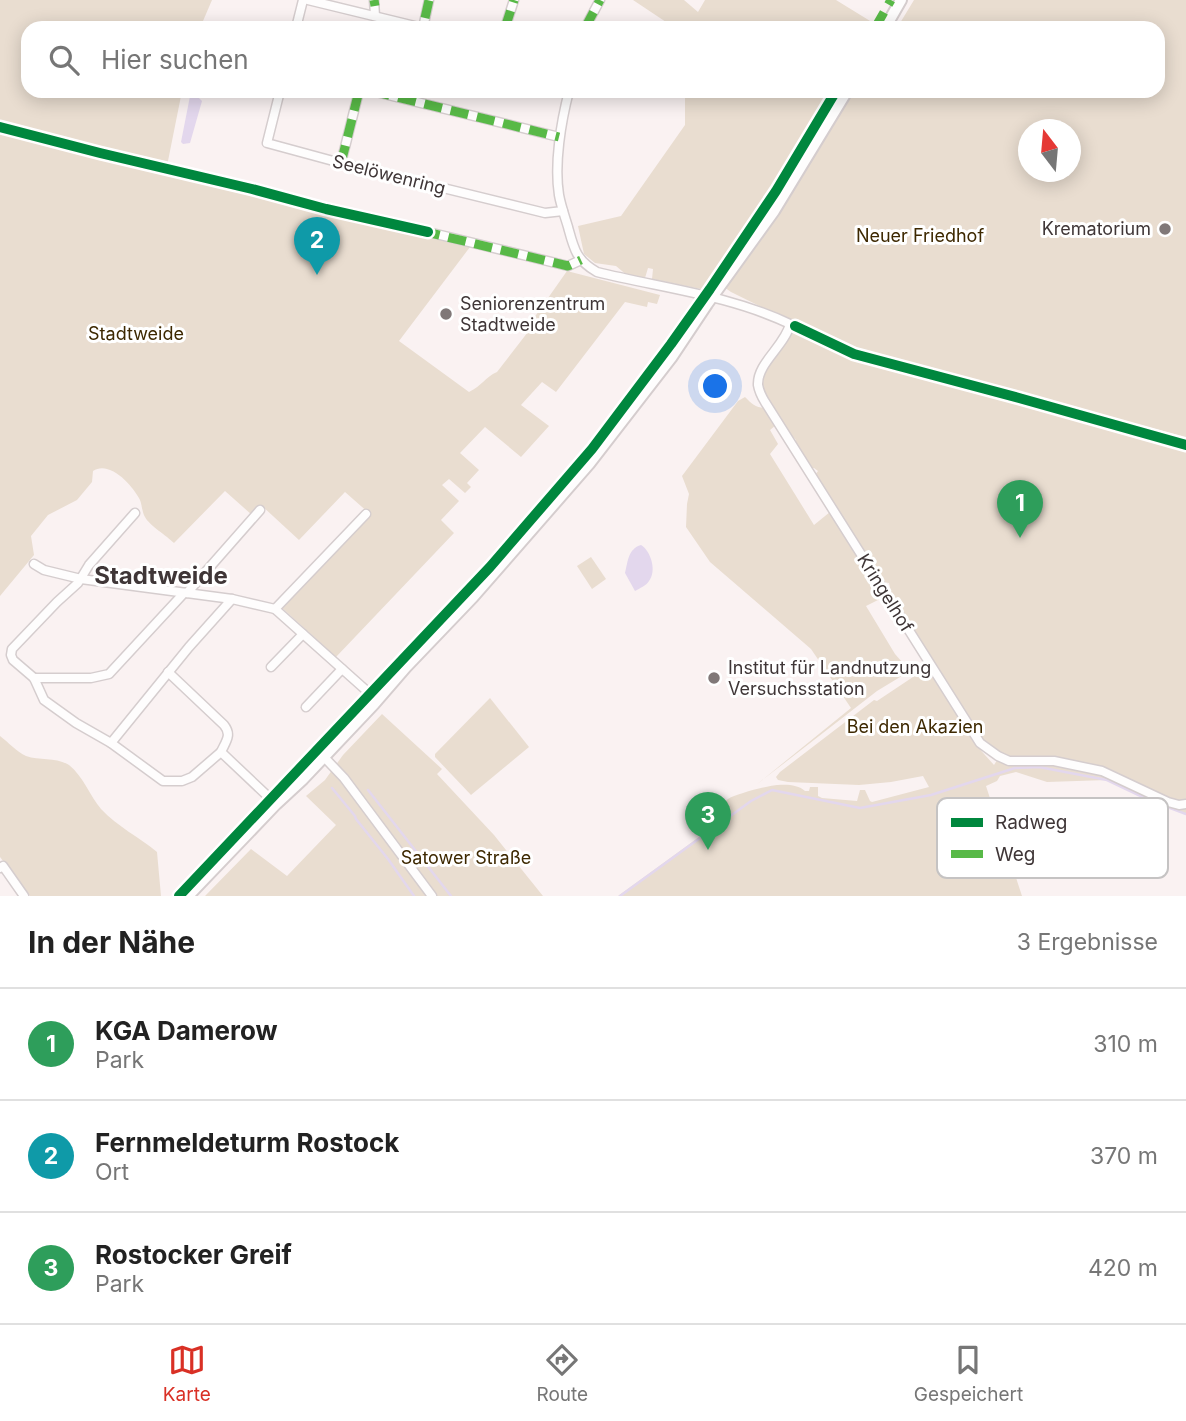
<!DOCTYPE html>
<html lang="de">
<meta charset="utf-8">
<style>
:root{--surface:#fff;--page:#f2f2f2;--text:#222;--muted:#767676;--line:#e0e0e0;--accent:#d93025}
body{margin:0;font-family:Inter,sans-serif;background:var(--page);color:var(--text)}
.compass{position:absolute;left:1018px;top:119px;width:63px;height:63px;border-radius:50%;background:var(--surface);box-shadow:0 4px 18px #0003;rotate:344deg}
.you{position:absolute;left:716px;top:387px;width:24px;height:24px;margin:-18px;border:5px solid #fff;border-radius:50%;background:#1a73e8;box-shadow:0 0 0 10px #1a73e833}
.badge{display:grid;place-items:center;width:46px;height:46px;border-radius:50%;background:var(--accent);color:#fff;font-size:23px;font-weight:700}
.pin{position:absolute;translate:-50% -58px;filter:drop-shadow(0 2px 4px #0008)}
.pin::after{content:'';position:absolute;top:37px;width:24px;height:21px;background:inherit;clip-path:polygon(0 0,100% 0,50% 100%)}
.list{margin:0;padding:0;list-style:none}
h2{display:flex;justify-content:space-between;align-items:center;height:91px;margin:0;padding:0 28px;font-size:30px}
h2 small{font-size:23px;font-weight:400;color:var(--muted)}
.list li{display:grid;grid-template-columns:46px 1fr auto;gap:21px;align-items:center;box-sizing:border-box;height:112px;padding:0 28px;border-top:2px solid var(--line)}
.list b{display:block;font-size:26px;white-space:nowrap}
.list p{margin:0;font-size:23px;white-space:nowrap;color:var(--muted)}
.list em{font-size:23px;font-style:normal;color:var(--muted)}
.icon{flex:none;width:38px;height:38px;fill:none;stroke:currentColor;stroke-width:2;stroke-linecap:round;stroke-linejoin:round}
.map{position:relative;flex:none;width:1186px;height:896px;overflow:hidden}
.search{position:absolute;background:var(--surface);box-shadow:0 4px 18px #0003;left:21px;right:21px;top:21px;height:77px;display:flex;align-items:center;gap:18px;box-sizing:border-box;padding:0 24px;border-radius:21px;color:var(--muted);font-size:26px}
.sheet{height:427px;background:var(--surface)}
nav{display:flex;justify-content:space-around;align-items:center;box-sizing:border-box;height:98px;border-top:2px solid var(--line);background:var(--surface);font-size:19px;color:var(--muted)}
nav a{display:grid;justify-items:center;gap:4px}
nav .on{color:var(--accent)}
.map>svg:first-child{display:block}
</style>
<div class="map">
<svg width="1186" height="896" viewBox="0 0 1186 896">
<rect width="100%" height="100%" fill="#faf2f2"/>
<!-- green -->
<g fill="#e9ddd0" fill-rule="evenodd">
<path d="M0 0H212L200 28H28V91H182L166 171 289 205 293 203 470 245V247L399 341 469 392C482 386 485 377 497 372L531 328 529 325 567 271 660 295 657 304 648 302 647 307 625 302 556 392 542 382 521 405 549 426 521 457 485 427 460 453 479 470 467 483 471 487 465 493 449 479 442 485 459 501 441 520 454 533 336 657 281 607 370 514 345 492 299 540 261 505 252 515 225 491 174 543C167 536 149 525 145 517 142 512 142 505 140 500 133 486 110 460 93 471L92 482 77 500 48 515 31 536 34 555 0 596Z"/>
<path d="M633 0H684L698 12 705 0H836L875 24 873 28H675Z"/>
<path d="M914 0H1186V437L854 350 786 319 731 292 714 280 706 290 652 279 653 269 648 268 645 278 628 276 616 266 595 263 584 254 578 226 621 216 685 125V91H1158V28H897ZM1028 130H1070V172H1028Z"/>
<path d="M794 328 852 358 1020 401 1186 449V814L1149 800 1107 780 1047 782 1016 772 1000 776 997 781 986 786 1022 896H618L717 824C719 815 719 805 728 799 736 794 770 785 778 785 787 784 799 785 805 791H809L810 787H818V796L822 798 857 801 860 790H865L870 801 872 802 929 787 923 776 891 782 859 785 788 782 778 780 776 777 780 772 874 700 877 701 925 669 928 670 976 745 994 765 1001 754 989 747 979 734 981 730 979 728 974 727 887 591 890 587 889 583 883 582 815 475 818 471 814 468H811L794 443 796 440 793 437H791C782 423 771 409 764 395 753 371 781 345 794 328Z"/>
<path d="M745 397C752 404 756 408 766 408L776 425 770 430 778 444 770 454 814 525 830 512 877 585 873 588 880 599 866 606 895 654 910 671 877 691 756 785 851 708 811 649 710 562 686 527 687 504 689 494 682 476 738 401Z"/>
<path d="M591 557 606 579 592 589 577 566Z"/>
<path d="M490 698 529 747 471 795 435 757V754Z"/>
<path d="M382 714 442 769 437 774 494 835 543 896H205L251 849 287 876 336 825 306 796 325 780 343 755Z"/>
<path d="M0 736C8 742 17 752 26 756 40 761 56 757 69 765 83 776 90 796 101 809 118 827 139 837 157 852L161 896H30L0 857Z"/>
</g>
<!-- water -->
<g fill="#e3d7ed">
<path d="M191 91H196V95L202 101 190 143 183 144 181 142Z"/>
<path d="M641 545C651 551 657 571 649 581 646 586 640 588 635 591L625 573C628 561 628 549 641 545Z"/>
</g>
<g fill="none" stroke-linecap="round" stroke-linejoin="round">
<!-- stream -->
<g stroke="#e3d7ed" stroke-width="2.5">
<path d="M332 788 355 816 356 819 388 859 414 896"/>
<path d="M368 790 451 896"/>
<path d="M620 896 751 801 772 790 860 808 931 795 1015 768 1039 767 1107 780 1149 800 1186 814"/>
</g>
<defs>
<g id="street">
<path d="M308 0 423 28"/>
<path d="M374 0 375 16"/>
<path d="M296 28 303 0"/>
<path d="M423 28 429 0"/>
<path d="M505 28 514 0"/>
<path d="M585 28 600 0"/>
<path d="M280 91 267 143 337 162 545 213 563 211"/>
<path d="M372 91 559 137"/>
<path d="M569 91C561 122 554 164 559 195 561 206 565 217 568 227 574 249 576 260 597 272 662 288 729 295 790 324 785 346 757 363 758 385 759 391 762 397 765 402L980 743 998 756 1009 761H1054L1102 771 1168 802 1179 805 1186 804"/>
<path d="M341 163 359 91"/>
<path d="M428 232 568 266 581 260"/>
<path d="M135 513 89 565 78 583 57 602 12 649 11 655 13 660 34 678 44 700 76 723 111 743 163 781H182L192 777 221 752"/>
<path d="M34 564 44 570 81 579 232 599 275 609 377 700"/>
<path d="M187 593 260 510"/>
<path d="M275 609 366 514"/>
<path d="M271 667 303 634"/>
<path d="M168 672 224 725C232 735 226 741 221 752L276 804"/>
<path d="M34 678H91L109 674 184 593"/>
<path d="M306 707 342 669"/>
<path d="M111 743 189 647 232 599"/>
<path d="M324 757 344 778 432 896"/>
<path d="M0 868 3 866 24 896"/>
</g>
<g id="secondary">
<path d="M885 28 901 0"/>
<path d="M188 896 276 804 303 779 374 704 406 667 473 597 589 464 671 358 707 304 774 211 847 91"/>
</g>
</defs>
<!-- street casing -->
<use href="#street" stroke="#d5cdce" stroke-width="11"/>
<!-- secondary casing -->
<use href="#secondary" stroke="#d5cdce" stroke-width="14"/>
<!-- street -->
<use href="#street" stroke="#fefdfd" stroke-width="8"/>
<!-- secondary -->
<use href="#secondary" stroke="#fefdfd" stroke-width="10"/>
<!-- quiet -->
<g stroke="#58b947" stroke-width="9" stroke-dasharray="18 9" stroke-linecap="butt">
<path d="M374 0 375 6"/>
<path d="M425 18 429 0"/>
<path d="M377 28 378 26"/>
<path d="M505 28 514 0"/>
<path d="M585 28 600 0"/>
<path d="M875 28 891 0"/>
<path d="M372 91 559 137"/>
<path d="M341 163 359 91"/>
<path d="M422 231 568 266 581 260"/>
</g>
<defs>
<g id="cycleway">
<path d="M0 127 100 153 252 189 326 209 428 232"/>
<path d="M795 326 854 354 1019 398 1186 445"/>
<path d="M179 896 490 567 592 449 671 344 710 289 776 191 836 91"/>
</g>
</defs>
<!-- cycleway casing -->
<use href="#cycleway" stroke="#fff" stroke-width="15"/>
<!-- cycleway -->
<use href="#cycleway" stroke="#00873e" stroke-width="10"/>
</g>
<!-- markers -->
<g fill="#807878" stroke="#fff" stroke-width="2.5">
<circle cx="1165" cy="229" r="7"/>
<circle cx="446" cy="314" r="7"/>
<circle cx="714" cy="678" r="7"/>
</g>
<g text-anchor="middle" stroke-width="6" stroke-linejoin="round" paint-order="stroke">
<!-- street labels -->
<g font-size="18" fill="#3f3637" stroke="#fff">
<text transform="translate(389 175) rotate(14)" y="6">Seelöwenring</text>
<text transform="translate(885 593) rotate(58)" y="6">Kringelhof</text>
</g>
<!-- poi labels -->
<g font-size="18" fill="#3f3637" stroke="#fff" text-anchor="start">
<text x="1151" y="235" text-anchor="end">Krematorium</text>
<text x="460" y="310">Seniorenzentrum<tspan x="460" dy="21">Stadtweide</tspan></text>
<text x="728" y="674">Institut für Landnutzung<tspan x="728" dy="21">Versuchsstation</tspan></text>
</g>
<!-- park labels -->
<g font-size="18" fill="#3d2801" stroke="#fff">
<text x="920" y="242">Neuer Friedhof</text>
<text x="136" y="340">Stadtweide</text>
<text x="915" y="733">Bei den Akazien</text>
<text x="466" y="864">Satower Straße</text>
</g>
<!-- district labels -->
<g font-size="24" font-weight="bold" fill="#3f3637" stroke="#fff">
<text x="161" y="584">Stadtweide</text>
</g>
</g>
<!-- legend -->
<rect x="937" y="798" width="231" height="80" rx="10" fill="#fff" stroke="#c5c3c3" stroke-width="2"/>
<rect x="951" y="818" width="32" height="9" fill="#00873e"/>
<rect x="951" y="850" width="32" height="8" fill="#58b947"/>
<g font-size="19" fill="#3f3637">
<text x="995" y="829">Radweg</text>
<text x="995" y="861">Weg</text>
</g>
</svg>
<svg class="compass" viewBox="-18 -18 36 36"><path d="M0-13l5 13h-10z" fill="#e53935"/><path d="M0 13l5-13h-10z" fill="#767676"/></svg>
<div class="you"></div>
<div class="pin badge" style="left:1020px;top:538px;background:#2e9e5b">1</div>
<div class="pin badge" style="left:317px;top:275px;background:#0f9aa8">2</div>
<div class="pin badge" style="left:708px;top:850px;background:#2e9e5b">3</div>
<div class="search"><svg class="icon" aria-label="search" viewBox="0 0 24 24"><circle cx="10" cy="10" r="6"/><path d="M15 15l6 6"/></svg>Hier suchen</div>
</div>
<section class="sheet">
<h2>In der Nähe<small>3 Ergebnisse</small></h2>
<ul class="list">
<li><span class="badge" style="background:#2e9e5b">1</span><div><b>KGA Damerow</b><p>Park</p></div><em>310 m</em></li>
<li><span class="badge" style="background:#0f9aa8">2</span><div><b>Fernmeldeturm Rostock</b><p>Ort</p></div><em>370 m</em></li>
<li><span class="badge" style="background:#2e9e5b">3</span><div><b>Rostocker Greif</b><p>Park</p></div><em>420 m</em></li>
</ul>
</section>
<nav>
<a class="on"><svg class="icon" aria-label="map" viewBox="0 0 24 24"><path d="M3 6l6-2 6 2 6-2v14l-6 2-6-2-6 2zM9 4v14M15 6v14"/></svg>Karte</a>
<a><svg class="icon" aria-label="directions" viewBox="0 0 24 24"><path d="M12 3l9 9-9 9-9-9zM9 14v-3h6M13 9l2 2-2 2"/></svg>Route</a>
<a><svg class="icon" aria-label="saved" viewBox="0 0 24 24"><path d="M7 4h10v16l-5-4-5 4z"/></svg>Gespeichert</a>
</nav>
